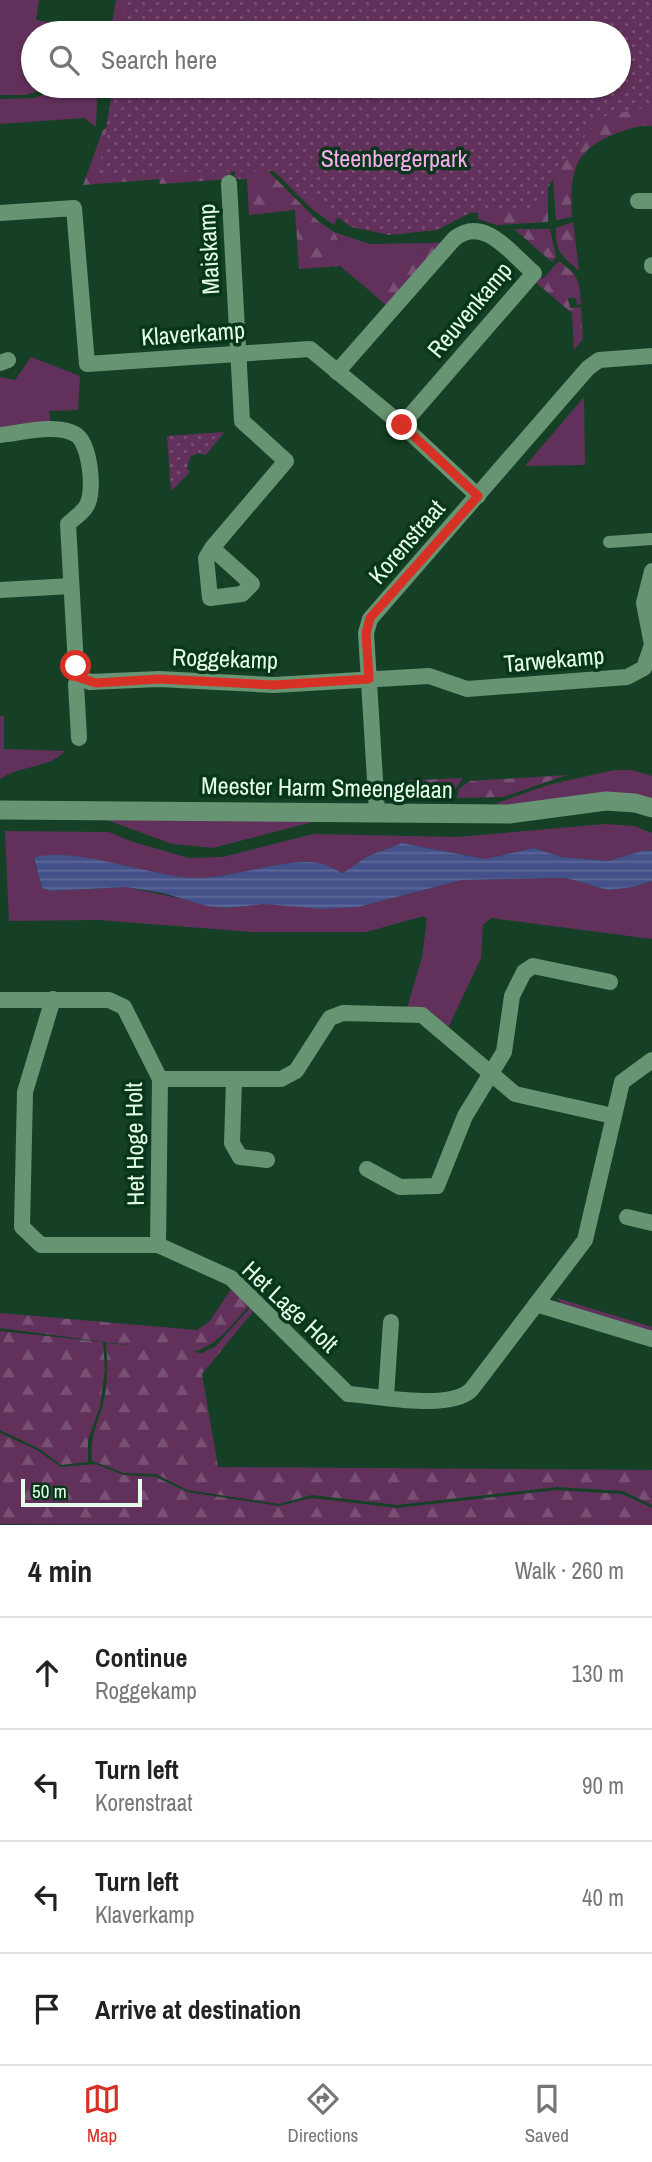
<!DOCTYPE html>
<meta charset="utf-8">
<style>
:root{--surface:#fff;--page:#f2f2f2;--text:#222;--muted:#767676;--line:#e0e0e0;--accent:#d93025}
body{margin:0;font-family:"Archivo Narrow",sans-serif;background:var(--page);color:var(--text)}
.scale{position:absolute;left:21px;bottom:18px;width:121px;box-sizing:border-box;padding-left:7px;border:4px solid #e5fcea;border-top:0;font-size:19px;line-height:24px;white-space:nowrap;color:#e5fcea;-webkit-text-stroke:5px #08361b;paint-order:stroke}
.stop{position:absolute;width:21px;height:21px;margin:-16px;border:5px solid #d93025;border-radius:50%;background:#fff}
.stop.end{background:#d93025;border-color:#fff;box-shadow:0 2px 7px #0008}
.list{margin:0;padding:0;list-style:none}
h2{display:flex;justify-content:space-between;align-items:center;height:91px;margin:0;padding:0 28px;font-size:30px}
h2 small{font-size:23px;font-weight:400;color:var(--muted)}
.list li{display:grid;grid-template-columns:46px 1fr auto;gap:21px;align-items:center;box-sizing:border-box;height:112px;padding:0 28px;border-top:2px solid var(--line)}
.list b{display:block;font-size:26px;white-space:nowrap}
.list p{margin:0;font-size:23px;white-space:nowrap;color:var(--muted)}
.list em{font-size:23px;font-style:normal;color:var(--muted)}
.icon{flex:none;width:38px;height:38px;fill:none;stroke:currentColor;stroke-width:2;stroke-linecap:round;stroke-linejoin:round}
.map{position:relative;flex:none;width:652px;height:1525px;overflow:hidden}
.search{position:absolute;background:var(--surface);box-shadow:0 2px 5px #0004;left:21px;right:21px;top:21px;height:77px;display:flex;align-items:center;gap:18px;box-sizing:border-box;padding:0 24px;border-radius:38px;color:var(--muted);font-size:26px}
.sheet{height:539px;background:var(--surface)}
nav{display:flex;justify-content:space-around;align-items:center;box-sizing:border-box;height:98px;border-top:2px solid var(--line);background:var(--surface);font-size:19px;color:var(--muted)}
nav a{display:grid;justify-items:center;gap:4px}
nav .on{color:var(--accent)}
.map>svg:first-child{display:block}
</style>
<div class="map">
<svg width="652" height="1525" viewBox="0 0 652 1525">
<defs>
<pattern id="forest-firs" width="22" height="20" patternUnits="userSpaceOnUse" patternTransform="scale(1.75)"><rect width="22" height="20" fill="#62315b"/><path d="M5 1l3.5 6h-7zM16 11l3.5 6h-7z" fill="#785073"/></pattern>
<pattern id="park-dots" width="8" height="8" patternUnits="userSpaceOnUse" patternTransform="scale(1.75)"><rect width="8" height="8" fill="#62315b"/><path d="M2 2h.1M6 6h.1" fill="none" stroke="#785073" stroke-width="1.8" stroke-linecap="round"/></pattern>
<pattern id="water-rules" width="6" height="5" patternUnits="userSpaceOnUse" patternTransform="scale(1.75)"><rect width="6" height="5" fill="#445089"/><path d="M0 2.5h6" fill="none" stroke="#5f6a9a"/></pattern>
</defs>
<rect width="100%" height="100%" fill="#154025"/>
<!-- grass -->
<g fill="#62315b">
<path d="M0 0H39L36 20 101 31 112 23 116 0H162L144 33H33V86H55L26 95H0Z"/>
<path d="M69 86H89L97 99 96 127 84 118 0 124V99L34 98Z"/>
<path d="M334 232 370 244 431 243 400 277C387 280 373 274 364 286L347 272 352 266Z"/>
<path d="M31 357 80 376 78 410 49 411 51 426 0 428V377L15 380Z"/>
<path d="M584 397 585 465 525 466Z"/>
<path d="M0 716H4V749L65 751C49 769 20 765 0 779Z"/>
<path d="M614 770H632L652 776V799L497 806V803L548 785Z"/>
<path d="M104 819 316 821 213 848 172 844Z"/>
<path d="M605 824 634 826 652 833V851L645 850 608 861 562 857 534 848 485 859 402 843 368 856 343 873C336 870 327 865 319 863 289 856 229 880 192 878 151 876 67 845 34 859L42 888 51 891 125 887 227 908 265 904 358 907 462 880 566 878 608 890 634 887 652 881V939L491 918 483 925 481 958 448 1028 430 1011 407 1008 422 957 427 919 424 916 366 932H252L99 920 9 921 5 831 109 832 133 842 189 858 223 857 313 834 458 837Z"/>
<path d="M557 1298 652 1327V1333L564 1307Z"/>
</g>
<!-- forest -->
<g fill="url(#forest-firs)">
<path d="M652 96V126C638 125 628 129 615 134 572 150 570 175 572 217L556 220 553 179 583 124Z"/>
<path d="M107 128 231 162V179L160 184 159 179 83 185 103 130Z"/>
<path d="M258 155 339 214 334 225 312 209Z"/>
<path d="M235 164 267 170 318 221 334 232 352 266 347 272 340 266 299 269 295 210 249 215 247 179H235Z"/>
<path d="M548 179V222L496 225 478 219V211Z"/>
<path d="M573 222 579 271C563 257 554 251 556 228Z"/>
<path d="M514 229H550L556 257 552 262Z"/>
<path d="M442 242 388 307 364 286 374 277H400L431 243Z"/>
<path d="M559 261C579 276 579 279 581 304L577 305 576 298H568L570 308 581 307 583 339 574 350 572 313 534 281 539 275 543 279Z"/>
<path d="M567 775 503 797 457 798 459 789 470 781Z"/>
<path d="M463 778 453 792H398V781Z"/>
<path d="M233 1286 251 1303C232 1324 217 1348 188 1353L0 1328V1313L197 1330 210 1321Z"/>
<path d="M252 1305 256 1308 202 1374 218 1467 652 1470V1505L623 1491 557 1487 397 1505 312 1495 279 1504 187 1490 156 1474 125 1473 92 1461C90 1439 95 1428 102 1408 108 1388 108 1363 106 1343L202 1353 216 1346Z"/>
<path d="M0 1331 103 1342 105 1370 100 1406 88 1440V1462L61 1465 38 1448 0 1430Z"/>
<path d="M0 1433 37 1450 61 1467 95 1464 124 1475 156 1477 187 1492 279 1506 312 1498 397 1508 557 1490 622 1494 652 1508V1525L0 1524Z"/>
</g>
<!-- park -->
<g fill="url(#park-dots)">
<path d="M125 0H652V106L601 117 569 155 534 209 470 213 437 230 389 235 351 227 273 171 99 173 113 86H619V33H120Z"/>
<path d="M224 432 206 455 198 453 190 457 187 469 190 472 171 491 167 436Z"/>
</g>
<!-- water -->
<path fill="url(#water-rules)" d="M402 843 485 859 534 848 562 857 608 861 645 850 652 851V881L634 887 608 890 566 878 462 880 358 907 321 909 265 904 227 908 207 906 163 893 125 887 51 891 42 888 34 858C69 845 150 876 192 878 229 880 289 856 319 863 327 864 335 870 343 873L368 856Z"/>
<g fill="none" stroke-linecap="round" stroke-linejoin="round">
<!-- pedestrian -->
<path stroke="#679473" stroke-width="12" d="M609 542 652 539"/>
<!-- minor -->
<g stroke="#679473" stroke-width="16">
<path d="M638 201H652"/>
<path d="M0 213 74 208 87 364 310 349 402 425 478 496"/>
<path d="M652 265V266"/>
<path d="M0 363 8 360"/>
<path d="M337 372 454 239C484 214 511 254 534 273L402 425"/>
<path d="M0 435C21 433 56 423 75 434 90 442 95 491 87 505 84 512 74 518 68 524L76 666 80 678 90 682 159 679 274 685 429 676 467 689 627 677 644 668 652 645 644 603 652 571"/>
<path d="M212 548 252 584 242 594 210 598 206 558 212 548 286 461 242 421 229 183"/>
<path d="M0 590 71 586"/>
<path d="M79 738 76 684 80 678"/>
<path d="M377 812 366 633 370 619 588 368 599 360 652 356"/>
<path d="M53 999 25 1092 22 1227 41 1245H158L231 1278 348 1394C379 1396 449 1411 471 1390L585 1240 622 1082 652 1060"/>
<path d="M0 1000H109L124 1007 160 1079 158 1245"/>
<path d="M160 1079H281L296 1071 330 1018 343 1013 422 1015 515 1094 613 1116"/>
<path d="M234 1080 232 1143 240 1157 267 1160"/>
<path d="M367 1169 400 1187 437 1186 465 1116 504 1052 512 996 524 972 533 966 610 982"/>
<path d="M627 1217 652 1223"/>
<path d="M536 1304 652 1339"/>
<path d="M386 1396 391 1322"/>
</g>
<!-- tertiary -->
<path stroke="#679473" stroke-width="19" d="M0 810 509 814 606 801 635 803 652 808"/>
</g>
<g fill="none" stroke-linecap="round" stroke-linejoin="round">
<!-- route -->
<path stroke="#d93025" stroke-width="9" d="M76 666 80 678 96 683 159 679 274 685 369 679 366 633 370 618 478 496 402 425"/>
</g>
<g text-anchor="middle" stroke-width="7" stroke-linejoin="round" paint-order="stroke">
<!-- park labels -->
<g font-size="24" fill="#faaced" stroke="#08361b">
<text x="394" y="167">Steenbergerpark</text>
</g>
<!-- street labels -->
<g font-size="24" fill="#e5fcea" stroke="#08361b">
<text transform="translate(209 249) rotate(-93)" y="8">Maiskamp</text>
<text transform="translate(470 310) rotate(-50)" y="8">Reuvenkamp</text>
<text transform="translate(193 334) rotate(-4)" y="8">Klaverkamp</text>
<text transform="translate(407 542) rotate(-49)" y="8">Korenstraat</text>
<text transform="translate(225 659) rotate(2)" y="8">Roggekamp</text>
<text transform="translate(554 660) rotate(-5)" y="8">Tarwekamp</text>
<text transform="translate(327 788) rotate(1)" y="8">Meester Harm Smeengelaan</text>
<text transform="translate(135 1144) rotate(-91)" y="8">Het Hoge Holt</text>
<text transform="translate(290 1307) rotate(43)" y="8">Het Lage Holt</text>
</g>
</g>
</svg>
<div class="scale">50 m</div>
<div class="stop" style="left:76px;top:666px"></div>
<div class="stop end" style="left:402px;top:425px"></div>
<div class="search"><svg class="icon" aria-label="search" viewBox="0 0 24 24"><circle cx="10" cy="10" r="6"/><path d="M15 15l6 6"/></svg>Search here</div>
</div>
<section class="sheet">
<h2>4 min<small>Walk · 260 m</small></h2>
<ul class="list">
<li><svg class="icon" aria-label="ahead" viewBox="0 0 24 24"><path d="M12 20V5M6 11l6-6 6 6"/></svg><div><b>Continue</b><p>Roggekamp</p></div><em>130 m</em></li>
<li><svg class="icon" aria-label="left" viewBox="0 0 24 24"><path d="M17 20v-9H6M10 6l-5 5 5 5"/></svg><div><b>Turn left</b><p>Korenstraat</p></div><em>90 m</em></li>
<li><svg class="icon" aria-label="left" viewBox="0 0 24 24"><path d="M17 20v-9H6M10 6l-5 5 5 5"/></svg><div><b>Turn left</b><p>Klaverkamp</p></div><em>40 m</em></li>
<li><svg class="icon" aria-label="arrive" viewBox="0 0 24 24"><path d="M6 21V4h12l-3 4 3 4H6"/></svg><div><b>Arrive at destination</b></div></li>
</ul>
</section>
<nav>
<a class="on"><svg class="icon" aria-label="map" viewBox="0 0 24 24"><path d="M3 6l6-2 6 2 6-2v14l-6 2-6-2-6 2zM9 4v14M15 6v14"/></svg>Map</a>
<a><svg class="icon" aria-label="directions" viewBox="0 0 24 24"><path d="M12 3l9 9-9 9-9-9zM9 14v-3h6M13 9l2 2-2 2"/></svg>Directions</a>
<a><svg class="icon" aria-label="saved" viewBox="0 0 24 24"><path d="M7 4h10v16l-5-4-5 4z"/></svg>Saved</a>
</nav>
